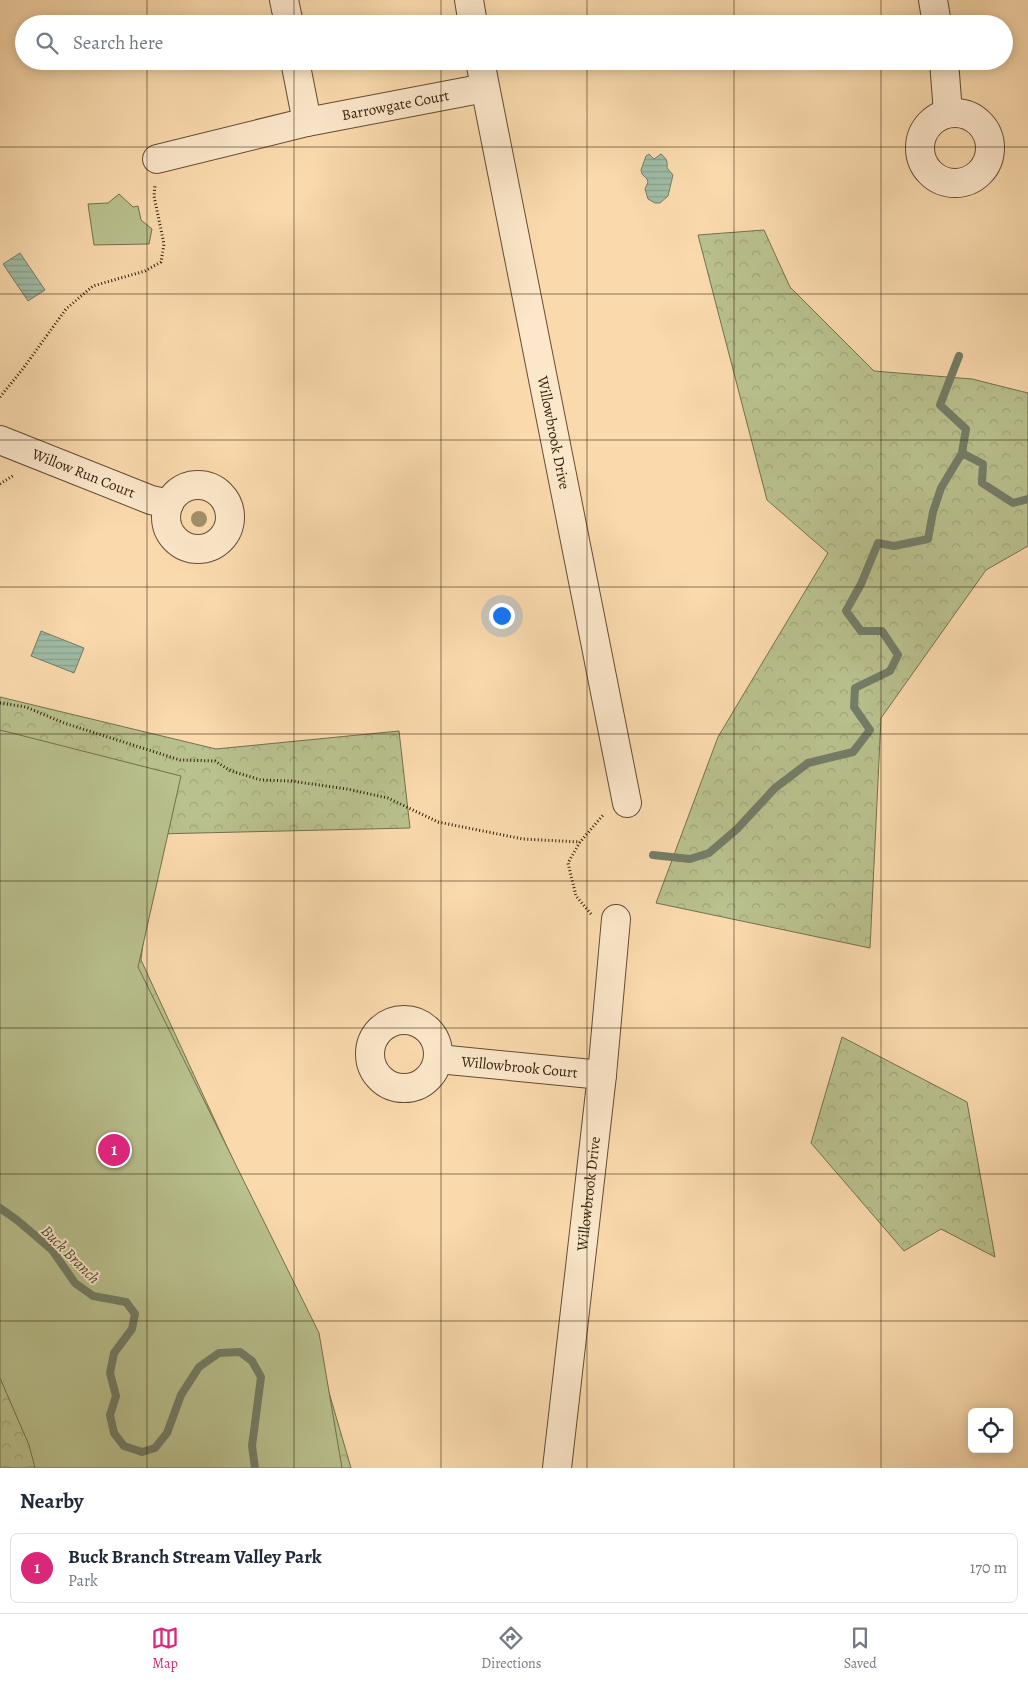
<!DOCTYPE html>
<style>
:root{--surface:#fff;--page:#f6f6f7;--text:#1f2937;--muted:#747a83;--line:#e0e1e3;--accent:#db2777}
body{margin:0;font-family:Alegreya,serif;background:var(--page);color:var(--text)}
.controls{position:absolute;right:15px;bottom:15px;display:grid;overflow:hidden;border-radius:8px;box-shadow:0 2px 12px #0003}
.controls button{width:45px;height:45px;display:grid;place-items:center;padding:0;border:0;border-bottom:1px solid var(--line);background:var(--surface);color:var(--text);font:25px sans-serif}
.you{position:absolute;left:501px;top:615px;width:18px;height:18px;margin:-12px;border:4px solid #fff;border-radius:50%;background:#1a73e8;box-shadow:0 0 0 8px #1a73e833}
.badge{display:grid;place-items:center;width:32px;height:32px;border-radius:50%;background:var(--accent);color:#fff;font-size:16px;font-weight:700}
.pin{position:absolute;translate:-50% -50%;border:2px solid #fff;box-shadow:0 1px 5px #0006}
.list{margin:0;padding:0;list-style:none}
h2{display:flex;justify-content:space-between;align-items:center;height:65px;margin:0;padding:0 20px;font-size:21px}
h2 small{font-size:16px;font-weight:400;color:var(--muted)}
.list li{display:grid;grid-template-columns:32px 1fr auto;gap:15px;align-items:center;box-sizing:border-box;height:70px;margin:0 10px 10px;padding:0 10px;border:1px solid var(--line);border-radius:8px}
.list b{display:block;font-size:19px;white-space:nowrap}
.list p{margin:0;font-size:16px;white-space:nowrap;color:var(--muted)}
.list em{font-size:16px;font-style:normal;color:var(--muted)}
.icon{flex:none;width:28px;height:28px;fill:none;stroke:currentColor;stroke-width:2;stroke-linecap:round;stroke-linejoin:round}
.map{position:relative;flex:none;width:1028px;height:1468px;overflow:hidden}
.search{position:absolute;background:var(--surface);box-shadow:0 2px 12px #0003;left:15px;right:15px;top:15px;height:55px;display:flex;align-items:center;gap:12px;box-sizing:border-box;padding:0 18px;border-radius:28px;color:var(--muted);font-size:19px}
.sheet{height:145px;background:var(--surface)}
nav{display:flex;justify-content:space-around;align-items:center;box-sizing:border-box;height:70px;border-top:1px solid var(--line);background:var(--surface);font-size:14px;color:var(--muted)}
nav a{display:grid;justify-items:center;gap:2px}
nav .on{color:var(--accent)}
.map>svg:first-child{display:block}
</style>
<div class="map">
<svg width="1028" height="1468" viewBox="0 0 1028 1468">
<defs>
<pattern id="forest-crowns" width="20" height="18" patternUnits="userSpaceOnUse" patternTransform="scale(1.25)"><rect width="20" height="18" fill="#b9c18e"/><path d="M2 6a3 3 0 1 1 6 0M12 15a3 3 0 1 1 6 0" fill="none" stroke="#9fa579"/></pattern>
<pattern id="water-rules" width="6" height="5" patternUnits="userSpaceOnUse" patternTransform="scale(1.25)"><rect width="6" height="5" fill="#9fbba5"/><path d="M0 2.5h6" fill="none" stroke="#89a08d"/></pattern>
</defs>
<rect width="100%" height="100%" fill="#fadaad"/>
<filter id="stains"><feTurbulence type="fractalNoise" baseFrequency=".004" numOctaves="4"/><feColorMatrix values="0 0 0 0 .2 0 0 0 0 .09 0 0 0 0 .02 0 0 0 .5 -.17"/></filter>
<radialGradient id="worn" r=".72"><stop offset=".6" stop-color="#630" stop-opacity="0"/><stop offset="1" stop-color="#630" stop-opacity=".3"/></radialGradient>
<!-- forest -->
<g fill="url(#forest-crowns)" stroke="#74704c">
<path d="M764 230 790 287 874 371 972 379 1028 393V546L986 570 881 718 870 948 656 903 718 737 828 553 767 500 698 235Z"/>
<path d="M0 697 216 749 399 731 410 828 156 834 141 960 310 1327 351 1468H0Z"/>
<path d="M842 1037 967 1102 995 1257 941 1229 904 1251 811 1143Z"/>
</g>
<!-- green -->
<g fill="#b9c18e" stroke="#74704c">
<path d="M119 194 133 207 138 206 141 220 152 229 149 244 94 245 88 204 108 203Z"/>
<path d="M0 730 181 776 138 967 319 1333 342 1468H35L29 1445 0 1378Z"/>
</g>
<!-- water -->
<g fill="url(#water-rules)" stroke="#737d67">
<path d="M649 154 654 159 661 154C666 158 668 161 667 168L673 175 668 196 660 203H655L648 199 645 189 648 182 647 179 642 174 641 170 646 156Z"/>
<path d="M20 253 45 290 28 301 3 264Z"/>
<path d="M41 631 84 648 74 673 31 656Z"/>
</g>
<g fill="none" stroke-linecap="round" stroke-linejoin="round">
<!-- stream -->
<g stroke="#737d67" stroke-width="8">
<path d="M959 356 940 405 966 429 962 453"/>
<path d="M653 855 690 859 709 853 737 829 775 788 808 763 853 752 870 730 854 707 855 688 890 671 898 655 882 631H861L846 611 861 584 878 543 894 546 928 539 933 512 941 488 962 453 983 464 982 483 1013 503 1028 499"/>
<path d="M0 1208 17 1220 52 1250 75 1283 93 1296 126 1302 135 1314 132 1329 114 1353 110 1373 116 1396 110 1415 114 1433 124 1446 142 1452 155 1448 167 1433 181 1395 199 1367 219 1353 240 1352 252 1361 261 1377 252 1446 255 1468"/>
</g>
<defs>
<g id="street">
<path d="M284 0 289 24"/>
<path d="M469 0 473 24"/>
<path d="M933 0 937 24"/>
<path id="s1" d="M480 61 627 803"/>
<path d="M944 61 948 113"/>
<circle cx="955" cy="148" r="35"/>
<path id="s2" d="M307 122 485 88"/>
<path d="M157 159 307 122 295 61"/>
<path id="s3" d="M0 440 151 500 169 504"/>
<circle cx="198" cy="517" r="32"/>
<circle cx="404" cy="1054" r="34"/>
<path id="s4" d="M438 1059 602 1075"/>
<path id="s5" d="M557 1468 602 1075 616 919"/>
</g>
</defs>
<!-- street casing -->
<use href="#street" stroke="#624e33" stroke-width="30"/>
<!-- path -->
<g stroke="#301f0a" stroke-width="3" stroke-dasharray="1 2.5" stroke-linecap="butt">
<path d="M0 397 22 370 66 309 93 286 145 271 161 262 164 244 154 196 155 185"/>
<path d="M0 484 14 475"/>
<path d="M0 703 26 707 64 723 180 760 215 761 231 771 261 780 291 781 347 789 388 798 438 822 523 839 580 842"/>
<path d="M591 914 576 896 568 863 580 842 604 814"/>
</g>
<!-- street -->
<use href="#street" stroke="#fce7ca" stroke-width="28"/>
</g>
<!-- trees -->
<circle fill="#a18e69" cx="199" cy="519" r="8"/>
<!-- grid -->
<path fill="none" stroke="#301f0a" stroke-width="1" stroke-opacity="0.55" d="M147 0V24M294 0V24M441 0V24M587 0V24M734 0V24M881 0V24M147 61V1468M294 61V1468M441 61V1468M587 61V1468M734 61V1468M881 61V1468M0 147H1028M0 294H1028M0 440H1028M0 587H1028M0 734H1028M0 881H1028M0 1028H1028M0 1174H1028M0 1321H1028"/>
<g text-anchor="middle" stroke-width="4" stroke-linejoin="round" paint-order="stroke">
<!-- street labels -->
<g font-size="15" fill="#301f0a" stroke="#fce7ca">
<text dy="5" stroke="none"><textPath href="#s2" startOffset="90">Barrowgate Court</textPath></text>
<text dy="5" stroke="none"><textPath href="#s1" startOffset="379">Willowbrook Drive</textPath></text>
<text dy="5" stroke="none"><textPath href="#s3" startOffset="90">Willow Run Court</textPath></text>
<text dy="5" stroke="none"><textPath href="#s4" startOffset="82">Willowbrook Court</textPath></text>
<text dy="5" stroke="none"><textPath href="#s5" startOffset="276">Willowbrook Drive</textPath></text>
</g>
<!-- water labels -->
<g font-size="16" font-style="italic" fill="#514e38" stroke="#fce7ca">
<text transform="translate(71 1254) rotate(45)" y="6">Buck Branch</text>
</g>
</g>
<rect width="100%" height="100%" filter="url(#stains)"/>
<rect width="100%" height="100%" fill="url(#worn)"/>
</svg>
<div class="controls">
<button><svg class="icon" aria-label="locate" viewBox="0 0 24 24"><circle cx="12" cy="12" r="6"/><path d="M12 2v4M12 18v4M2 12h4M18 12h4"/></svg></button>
</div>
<div class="you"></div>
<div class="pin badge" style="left:114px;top:1150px">1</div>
<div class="search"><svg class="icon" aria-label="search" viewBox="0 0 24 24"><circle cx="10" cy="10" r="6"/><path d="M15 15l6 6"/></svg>Search here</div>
</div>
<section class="sheet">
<h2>Nearby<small></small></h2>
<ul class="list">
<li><span class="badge">1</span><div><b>Buck Branch Stream Valley Park</b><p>Park</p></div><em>170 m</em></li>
</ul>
</section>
<nav>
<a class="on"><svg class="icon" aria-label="map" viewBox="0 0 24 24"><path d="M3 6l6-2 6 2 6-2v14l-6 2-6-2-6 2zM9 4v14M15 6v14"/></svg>Map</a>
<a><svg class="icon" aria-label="directions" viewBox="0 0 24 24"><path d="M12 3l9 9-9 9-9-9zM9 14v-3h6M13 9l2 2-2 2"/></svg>Directions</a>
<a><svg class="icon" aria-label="saved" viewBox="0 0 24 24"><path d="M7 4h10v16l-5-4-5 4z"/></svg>Saved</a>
</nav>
